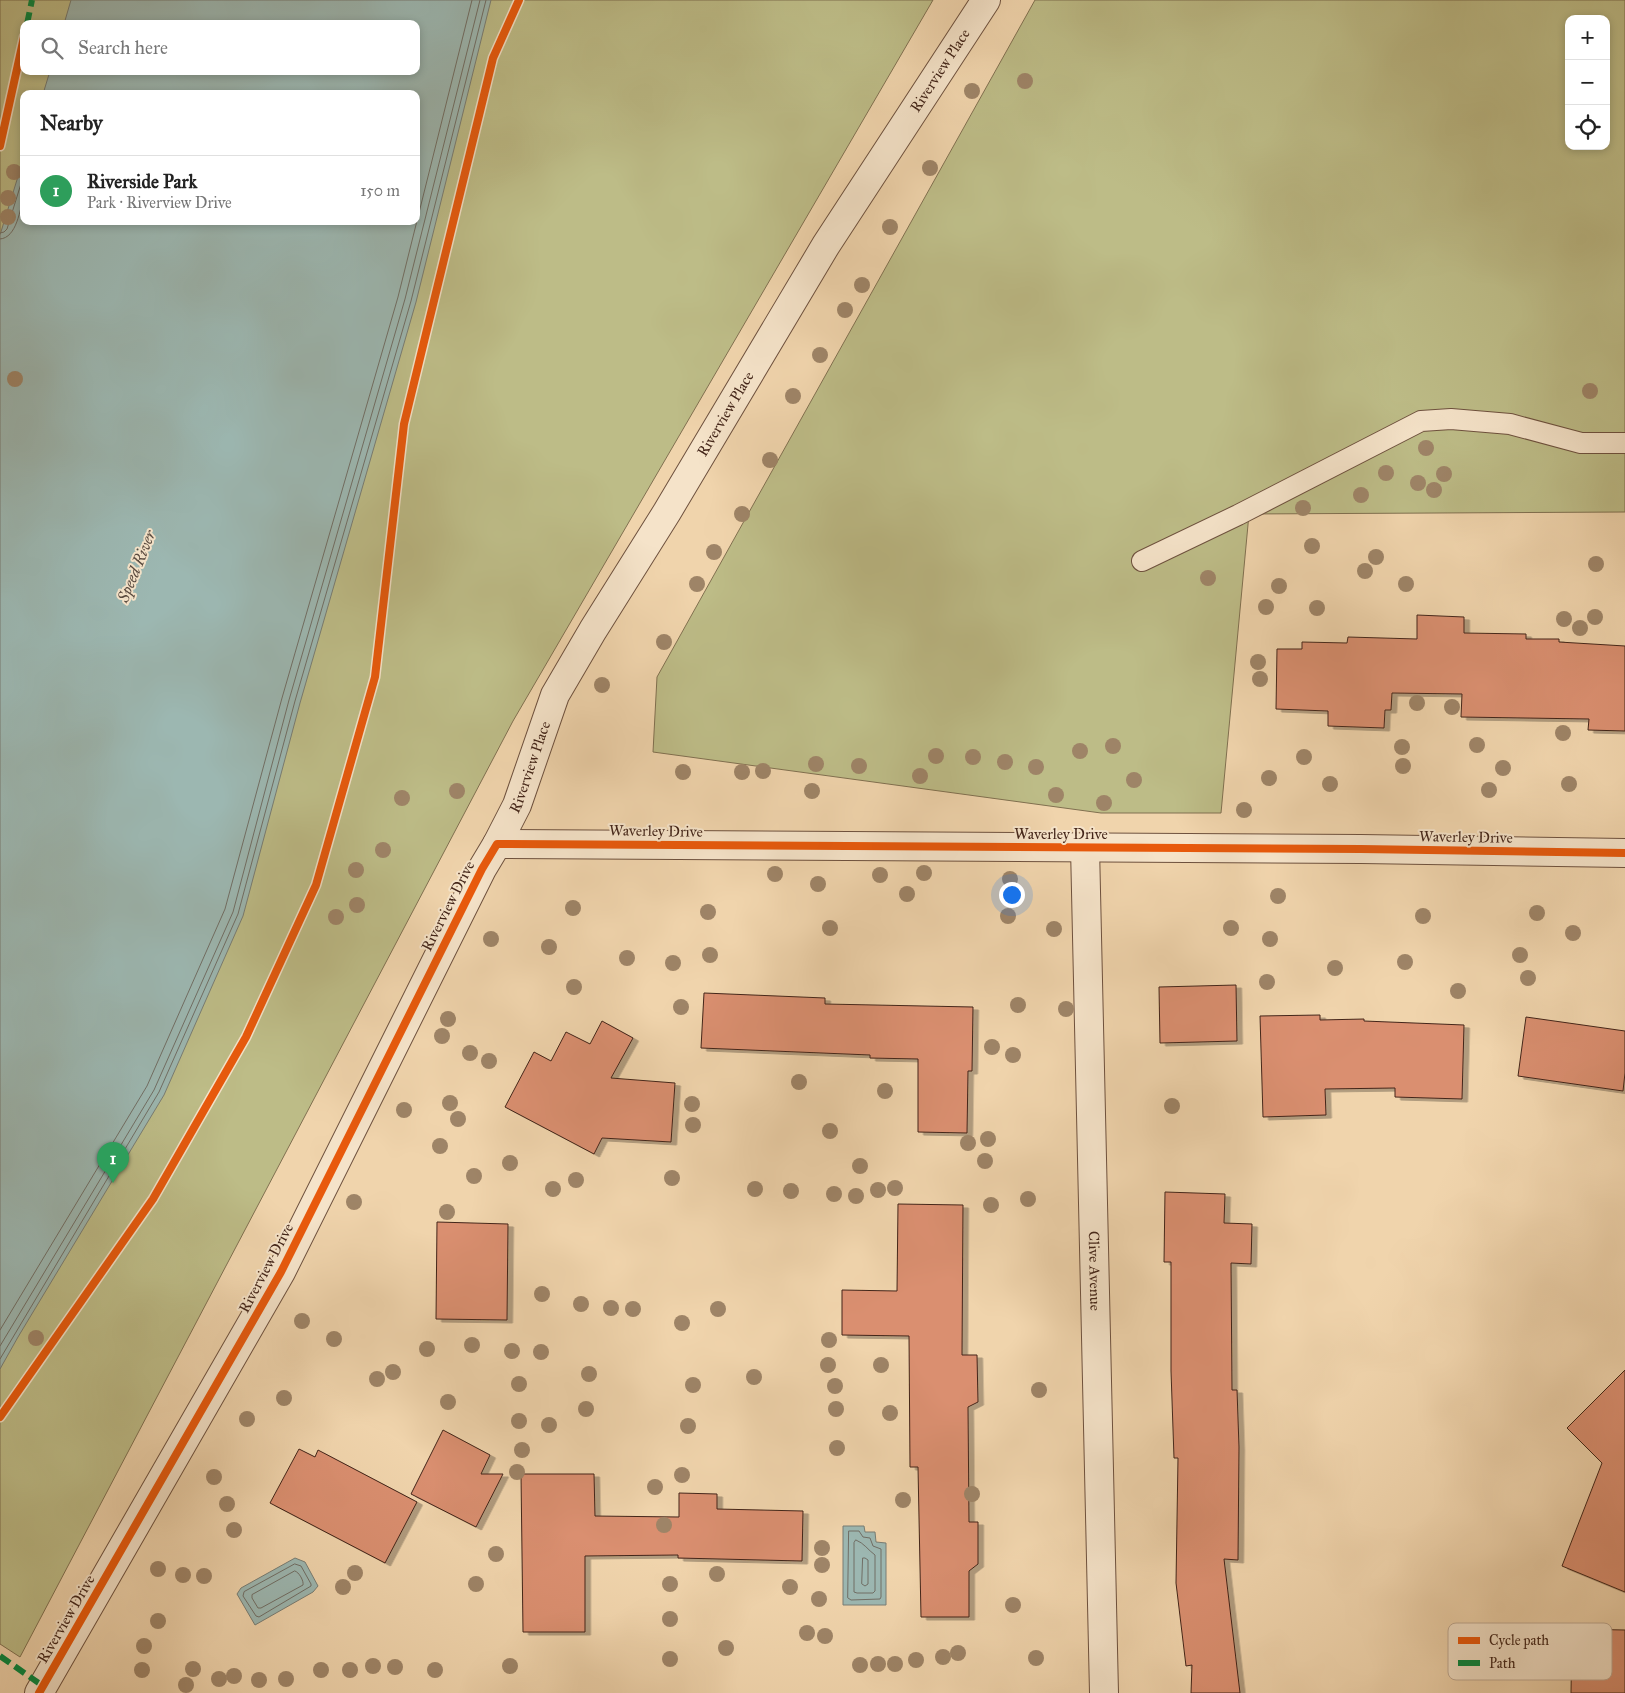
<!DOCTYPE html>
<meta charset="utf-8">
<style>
:root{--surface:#fff;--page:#f2f2f2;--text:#222;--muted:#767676;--line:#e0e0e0;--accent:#8f2418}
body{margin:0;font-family:"IM FELL Great Primer",serif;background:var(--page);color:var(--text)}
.controls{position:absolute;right:15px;top:15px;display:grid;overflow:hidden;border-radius:10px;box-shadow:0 2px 8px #0003}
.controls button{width:45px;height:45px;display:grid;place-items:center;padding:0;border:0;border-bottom:1px solid var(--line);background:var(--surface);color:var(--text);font:25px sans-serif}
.you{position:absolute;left:1011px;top:894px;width:18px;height:18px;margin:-12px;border:4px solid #fff;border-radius:50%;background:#1a73e8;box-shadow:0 0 0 8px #1a73e833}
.badge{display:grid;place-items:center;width:32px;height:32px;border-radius:50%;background:var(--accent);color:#fff;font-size:16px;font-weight:700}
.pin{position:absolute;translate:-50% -41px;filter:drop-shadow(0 1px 2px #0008)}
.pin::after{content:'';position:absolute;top:26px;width:18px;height:15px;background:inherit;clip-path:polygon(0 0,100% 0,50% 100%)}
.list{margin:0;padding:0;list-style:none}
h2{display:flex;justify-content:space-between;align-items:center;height:65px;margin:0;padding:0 20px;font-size:21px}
h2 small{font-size:16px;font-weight:400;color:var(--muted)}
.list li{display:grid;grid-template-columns:32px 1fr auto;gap:15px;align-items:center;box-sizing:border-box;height:70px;padding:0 20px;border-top:1px solid var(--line)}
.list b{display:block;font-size:19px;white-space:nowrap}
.list p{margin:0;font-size:16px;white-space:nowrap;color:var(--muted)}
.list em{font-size:16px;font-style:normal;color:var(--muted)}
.icon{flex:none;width:28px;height:28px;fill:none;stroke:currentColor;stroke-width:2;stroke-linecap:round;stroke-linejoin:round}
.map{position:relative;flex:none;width:1625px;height:1693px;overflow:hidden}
.search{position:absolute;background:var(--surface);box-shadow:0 2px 8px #0003;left:20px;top:20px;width:400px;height:55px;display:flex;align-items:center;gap:12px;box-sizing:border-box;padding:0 18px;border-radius:10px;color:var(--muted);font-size:19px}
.panel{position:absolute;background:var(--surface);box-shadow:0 2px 8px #0003;left:20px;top:90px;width:400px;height:135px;border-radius:10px}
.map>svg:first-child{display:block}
</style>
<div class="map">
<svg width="1625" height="1693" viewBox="0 0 1625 1693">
<defs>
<filter id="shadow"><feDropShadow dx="5.5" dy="3" stdDeviation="0" flood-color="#0004"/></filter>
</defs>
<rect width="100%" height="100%" fill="#f0d4ac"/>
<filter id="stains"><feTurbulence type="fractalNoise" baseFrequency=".004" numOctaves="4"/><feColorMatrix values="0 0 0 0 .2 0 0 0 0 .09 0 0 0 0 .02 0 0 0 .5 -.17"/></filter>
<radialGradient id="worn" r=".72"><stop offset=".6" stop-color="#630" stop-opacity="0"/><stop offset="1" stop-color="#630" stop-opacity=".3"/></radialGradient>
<!-- green -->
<g fill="#bdbc87" stroke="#807050" fill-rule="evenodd">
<path d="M0 0H933L513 721 20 1657 0 1644ZM24 24H416V71H24ZM24 94H416V221H24Z"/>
<path d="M1035 0H1625V512L1249 514 1221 813H1101L653 752 657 677ZM1569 19H1606V146H1569Z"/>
</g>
<!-- water -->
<g fill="#9cb7b1" stroke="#787d74">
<path d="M71 0H491L416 302 300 703 243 916 164 1095 18 1337 0 1369V235L24 157V221H416V94H43L50 71H416V24H64Z"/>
<path d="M843 1526H864L865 1532H875L876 1542 886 1543V1605H843Z"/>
<path d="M295 1558 305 1562 318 1586 313 1592 255 1625 237 1594 241 1588Z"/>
</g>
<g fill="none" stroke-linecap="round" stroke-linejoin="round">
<!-- shore -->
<g stroke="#706e65" stroke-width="1">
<path d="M0 233 4 232 7 229 24 174"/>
<path d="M0 239C17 238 20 209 24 195"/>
<path d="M0 1330 147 1086 225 909 282 698 398 297 472 0"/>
<path d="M0 1346 154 1090 233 912 289 700 405 299 480 0"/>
<path d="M0 1359 159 1092 238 914 295 701 411 301 486 0"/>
<path d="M849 1531H859L863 1537 870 1538 873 1546 881 1549V1597L880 1599 851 1600 848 1598Z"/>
<path d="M856 1540C864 1543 868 1550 875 1555V1591L873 1593H857L854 1592V1543Z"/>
<path d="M863 1558H865L868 1560V1584L865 1586 862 1584Z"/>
<path d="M295 1564 301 1566 311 1584V1586L259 1617 256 1616 243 1596 244 1592Z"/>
<path d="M295 1571C299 1572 304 1581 303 1585L261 1608H258L252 1598V1595Z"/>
</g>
</g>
<!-- building -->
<g fill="#da8f70" stroke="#432519" filter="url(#shadow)">
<path d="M1417 615 1464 617V633L1526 634V639H1559V642L1625 646V731L1588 730 1589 719 1461 717 1462 694 1392 693 1391 710H1385L1384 728 1328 726V711L1276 709 1277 649H1302V642L1347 643 1348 637 1417 639Z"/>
<path d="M1236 985 1237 1041 1160 1043 1159 987Z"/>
<path d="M704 993 825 998V1004L973 1007 972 1071H968L967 1133 918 1132V1059L870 1058V1055L701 1048Z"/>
<path d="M1320 1015V1020L1364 1019V1021L1464 1025 1462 1099 1395 1097V1088L1325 1089 1326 1115 1263 1117 1260 1016Z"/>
<path d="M1526 1017 1625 1031V1073L1623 1091 1518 1076Z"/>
<path d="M602 1021 633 1038 611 1078 675 1083 671 1142 602 1138 594 1154 505 1107 534 1052 551 1061 566 1032 590 1044Z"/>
<path d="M1165 1192 1225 1194 1224 1223 1252 1224 1251 1264 1231 1263 1232 1390H1237L1239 1447 1238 1560 1224 1559 1240 1693H1191L1192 1665 1186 1666 1176 1583 1178 1458H1174L1171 1371V1262H1164Z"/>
<path d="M898 1204 963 1205 962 1355H977L978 1402 968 1407 969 1522H978V1564L969 1571V1617H921L918 1467H910L909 1336 842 1335V1290L897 1291Z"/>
<path d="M437 1222 508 1224 507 1320 436 1319Z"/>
<path d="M1625 1370V1592L1562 1566 1602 1463 1567 1428Z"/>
<path d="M443 1430 490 1455 481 1474H503L476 1527 411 1494Z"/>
<path d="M299 1449 315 1457 318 1450 417 1502 385 1563 270 1503Z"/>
<path d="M521 1474H594L595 1516 679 1517V1493L717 1494V1509L803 1511 802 1561 678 1558V1555L585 1556V1632H523Z"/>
<path d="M1572 1629 1625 1630V1693H1571Z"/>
</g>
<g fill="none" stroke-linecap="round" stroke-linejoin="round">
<defs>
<path id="service" d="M1142 561 1238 515 1421 421 1451 419 1510 424 1581 443H1625"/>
<g id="minor">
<path id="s1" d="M497 844 517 805 555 695 593 630 667 512 826 245 986 0"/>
<path id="s2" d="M1085 847 1104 1693"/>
</g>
<path id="tertiary" d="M39 1693 281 1272 482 869 497 844 1361 849 1625 853"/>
</defs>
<!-- service casing -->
<use href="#service" stroke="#6e513e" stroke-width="22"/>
<!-- minor casing -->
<use href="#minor" stroke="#6e513e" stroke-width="30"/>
<!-- tertiary casing -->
<use href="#tertiary" stroke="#6e513e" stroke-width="30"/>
<!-- service -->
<use href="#service" stroke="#f5e3c9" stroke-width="20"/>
<!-- minor -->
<use href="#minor" stroke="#f5e3c9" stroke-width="28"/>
<!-- tertiary -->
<use href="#tertiary" stroke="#f5e3c9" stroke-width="28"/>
<!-- quiet -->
<g stroke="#00873e" stroke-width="6" stroke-dasharray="12 6" stroke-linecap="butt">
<path d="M27 24 32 0"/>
<path d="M0 1656 43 1686"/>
</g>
<defs>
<g id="cycleway">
<path d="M0 146 24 37"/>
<path d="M0 1417 153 1199 246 1037 316 885 375 677 404 424 493 58 519 0"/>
<path d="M39 1693 281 1272 482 869 497 844 1361 849 1625 853"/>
</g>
</defs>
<!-- cycleway casing -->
<use href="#cycleway" stroke="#f5e3c9" stroke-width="11"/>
<!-- cycleway -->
<use href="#cycleway" stroke="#e8590c" stroke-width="8"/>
</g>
<!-- trees -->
<g fill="#9e8467">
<circle cx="1025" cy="81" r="8"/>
<circle cx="972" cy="91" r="8"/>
<circle cx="930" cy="168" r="8"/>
<circle cx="14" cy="172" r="8"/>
<circle cx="8" cy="198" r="8"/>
<circle cx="8" cy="217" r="8"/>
<circle cx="890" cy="227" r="8"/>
<circle cx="862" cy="285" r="8"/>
<circle cx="845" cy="310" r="8"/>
<circle cx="820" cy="355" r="8"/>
<circle cx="15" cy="379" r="8"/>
<circle cx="1590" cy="391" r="8"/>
<circle cx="793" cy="396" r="8"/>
<circle cx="1426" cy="448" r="8"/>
<circle cx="770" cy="460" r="8"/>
<circle cx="1386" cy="473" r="8"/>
<circle cx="1444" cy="474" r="8"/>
<circle cx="1418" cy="483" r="8"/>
<circle cx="1434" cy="490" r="8"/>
<circle cx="1361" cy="495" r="8"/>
<circle cx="1303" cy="508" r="8"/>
<circle cx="742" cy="514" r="8"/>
<circle cx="1312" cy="546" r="8"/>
<circle cx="714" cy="552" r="8"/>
<circle cx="1376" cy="557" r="8"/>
<circle cx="1596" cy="564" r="8"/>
<circle cx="1365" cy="571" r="8"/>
<circle cx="1208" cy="578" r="8"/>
<circle cx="697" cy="584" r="8"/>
<circle cx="1406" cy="584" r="8"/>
<circle cx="1279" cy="586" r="8"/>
<circle cx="1266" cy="607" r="8"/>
<circle cx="1317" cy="608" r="8"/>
<circle cx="1595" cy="617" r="8"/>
<circle cx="1564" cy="619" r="8"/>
<circle cx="1580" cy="628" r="8"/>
<circle cx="664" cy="642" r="8"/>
<circle cx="1258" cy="662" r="8"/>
<circle cx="1260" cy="679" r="8"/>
<circle cx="602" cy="685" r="8"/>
<circle cx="1417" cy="703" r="8"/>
<circle cx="1452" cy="707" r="8"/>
<circle cx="1563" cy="733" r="8"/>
<circle cx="1477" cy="745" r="8"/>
<circle cx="1113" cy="746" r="8"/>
<circle cx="1402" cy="747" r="8"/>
<circle cx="1080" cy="751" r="8"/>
<circle cx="936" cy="756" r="8"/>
<circle cx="973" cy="757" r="8"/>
<circle cx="1304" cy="757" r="8"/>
<circle cx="1005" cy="762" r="8"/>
<circle cx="816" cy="764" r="8"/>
<circle cx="859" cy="766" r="8"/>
<circle cx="1403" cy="766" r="8"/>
<circle cx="1036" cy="767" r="8"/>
<circle cx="1503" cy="768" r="8"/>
<circle cx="763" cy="771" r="8"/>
<circle cx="683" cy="772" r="8"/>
<circle cx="742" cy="772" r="8"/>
<circle cx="920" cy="776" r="8"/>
<circle cx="1269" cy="778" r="8"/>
<circle cx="1134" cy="780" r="8"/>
<circle cx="1330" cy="784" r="8"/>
<circle cx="1569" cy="784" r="8"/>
<circle cx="1489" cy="790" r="8"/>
<circle cx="457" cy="791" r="8"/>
<circle cx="812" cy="791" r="8"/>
<circle cx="1056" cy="795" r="8"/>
<circle cx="402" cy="798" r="8"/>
<circle cx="1104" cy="803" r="8"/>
<circle cx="1244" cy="810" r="8"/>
<circle cx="383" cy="850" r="8"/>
<circle cx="356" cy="870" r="8"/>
<circle cx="924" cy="873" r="8"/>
<circle cx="775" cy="874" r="8"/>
<circle cx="880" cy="875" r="8"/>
<circle cx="1010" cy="879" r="8"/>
<circle cx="818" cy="884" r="8"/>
<circle cx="907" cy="894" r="8"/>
<circle cx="1278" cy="896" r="8"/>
<circle cx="357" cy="905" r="8"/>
<circle cx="573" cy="908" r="8"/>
<circle cx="708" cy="912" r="8"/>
<circle cx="1537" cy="913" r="8"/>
<circle cx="1008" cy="916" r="8"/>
<circle cx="1423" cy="916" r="8"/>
<circle cx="336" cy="917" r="8"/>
<circle cx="830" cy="928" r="8"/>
<circle cx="1231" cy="928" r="8"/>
<circle cx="1054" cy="929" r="8"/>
<circle cx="1573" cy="933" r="8"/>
<circle cx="491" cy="939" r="8"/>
<circle cx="1270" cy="939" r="8"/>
<circle cx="549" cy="947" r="8"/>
<circle cx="710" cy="955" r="8"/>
<circle cx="1520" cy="955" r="8"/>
<circle cx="627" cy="958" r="8"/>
<circle cx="1405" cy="962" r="8"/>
<circle cx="673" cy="963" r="8"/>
<circle cx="1335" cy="968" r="8"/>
<circle cx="1528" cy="978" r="8"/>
<circle cx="1267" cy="982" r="8"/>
<circle cx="574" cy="987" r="8"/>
<circle cx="1458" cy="991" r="8"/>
<circle cx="1018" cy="1005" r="8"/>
<circle cx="681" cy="1007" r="8"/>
<circle cx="1066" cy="1009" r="8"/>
<circle cx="448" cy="1019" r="8"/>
<circle cx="442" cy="1036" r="8"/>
<circle cx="992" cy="1047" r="8"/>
<circle cx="470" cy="1053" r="8"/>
<circle cx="1013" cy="1055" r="8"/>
<circle cx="489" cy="1061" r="8"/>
<circle cx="799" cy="1082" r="8"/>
<circle cx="885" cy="1091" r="8"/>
<circle cx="450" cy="1103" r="8"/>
<circle cx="692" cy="1104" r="8"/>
<circle cx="1172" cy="1106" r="8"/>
<circle cx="404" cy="1110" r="8"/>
<circle cx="458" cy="1119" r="8"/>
<circle cx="693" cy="1125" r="8"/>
<circle cx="830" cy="1131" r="8"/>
<circle cx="988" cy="1139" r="8"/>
<circle cx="968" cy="1143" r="8"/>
<circle cx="440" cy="1146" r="8"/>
<circle cx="985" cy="1161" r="8"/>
<circle cx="510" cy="1163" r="8"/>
<circle cx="860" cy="1166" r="8"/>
<circle cx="474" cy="1176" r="8"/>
<circle cx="672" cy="1178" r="8"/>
<circle cx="576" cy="1180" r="8"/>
<circle cx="895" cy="1188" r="8"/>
<circle cx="553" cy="1189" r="8"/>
<circle cx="755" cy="1189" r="8"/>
<circle cx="878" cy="1190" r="8"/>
<circle cx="791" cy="1191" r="8"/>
<circle cx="834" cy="1194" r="8"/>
<circle cx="856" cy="1196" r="8"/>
<circle cx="1028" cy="1199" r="8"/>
<circle cx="354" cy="1202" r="8"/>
<circle cx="991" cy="1205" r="8"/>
<circle cx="447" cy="1212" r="8"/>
<circle cx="542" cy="1294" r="8"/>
<circle cx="581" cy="1304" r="8"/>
<circle cx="611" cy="1308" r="8"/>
<circle cx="633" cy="1309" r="8"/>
<circle cx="718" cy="1309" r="8"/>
<circle cx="302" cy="1321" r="8"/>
<circle cx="682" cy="1323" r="8"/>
<circle cx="36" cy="1338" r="8"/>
<circle cx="334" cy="1339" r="8"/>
<circle cx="829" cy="1340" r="8"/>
<circle cx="472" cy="1345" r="8"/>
<circle cx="427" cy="1349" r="8"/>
<circle cx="512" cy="1351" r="8"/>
<circle cx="541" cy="1352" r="8"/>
<circle cx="828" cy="1365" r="8"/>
<circle cx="881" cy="1365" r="8"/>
<circle cx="393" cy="1372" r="8"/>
<circle cx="589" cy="1374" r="8"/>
<circle cx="754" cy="1377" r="8"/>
<circle cx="377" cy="1379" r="8"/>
<circle cx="519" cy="1384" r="8"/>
<circle cx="693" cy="1385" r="8"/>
<circle cx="835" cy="1386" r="8"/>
<circle cx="1039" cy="1390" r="8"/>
<circle cx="284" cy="1398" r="8"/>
<circle cx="448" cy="1402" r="8"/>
<circle cx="586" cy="1409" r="8"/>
<circle cx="836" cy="1409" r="8"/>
<circle cx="890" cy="1413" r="8"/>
<circle cx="247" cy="1419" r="8"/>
<circle cx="519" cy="1421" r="8"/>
<circle cx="549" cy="1425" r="8"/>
<circle cx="688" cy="1426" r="8"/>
<circle cx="837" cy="1448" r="8"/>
<circle cx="522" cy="1450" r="8"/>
<circle cx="517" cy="1472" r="8"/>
<circle cx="682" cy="1475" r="8"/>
<circle cx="214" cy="1477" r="8"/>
<circle cx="655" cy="1487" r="8"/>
<circle cx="972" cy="1494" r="8"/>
<circle cx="903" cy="1500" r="8"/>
<circle cx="227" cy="1504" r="8"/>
<circle cx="664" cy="1525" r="8"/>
<circle cx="234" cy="1530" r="8"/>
<circle cx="822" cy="1548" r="8"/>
<circle cx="496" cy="1554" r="8"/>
<circle cx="822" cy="1565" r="8"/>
<circle cx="158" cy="1569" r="8"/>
<circle cx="355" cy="1573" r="8"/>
<circle cx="717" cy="1574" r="8"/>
<circle cx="183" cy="1575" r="8"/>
<circle cx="204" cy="1576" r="8"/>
<circle cx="476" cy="1584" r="8"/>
<circle cx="670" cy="1584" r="8"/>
<circle cx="343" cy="1587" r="8"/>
<circle cx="790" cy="1587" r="8"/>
<circle cx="819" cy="1599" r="8"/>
<circle cx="1013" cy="1605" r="8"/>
<circle cx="670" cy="1619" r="8"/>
<circle cx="158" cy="1621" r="8"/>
<circle cx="807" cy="1633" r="8"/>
<circle cx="825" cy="1636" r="8"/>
<circle cx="144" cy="1646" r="8"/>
<circle cx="726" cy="1648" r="8"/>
<circle cx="958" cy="1653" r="8"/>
<circle cx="943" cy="1657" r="8"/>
<circle cx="1036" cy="1658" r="8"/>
<circle cx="670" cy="1659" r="8"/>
<circle cx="916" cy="1660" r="8"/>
<circle cx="878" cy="1664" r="8"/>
<circle cx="895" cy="1664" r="8"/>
<circle cx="860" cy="1665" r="8"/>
<circle cx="373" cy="1666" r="8"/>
<circle cx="510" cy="1666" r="8"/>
<circle cx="395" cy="1667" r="8"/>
<circle cx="193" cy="1669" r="8"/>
<circle cx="142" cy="1670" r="8"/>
<circle cx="321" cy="1670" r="8"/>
<circle cx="350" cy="1670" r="8"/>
<circle cx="435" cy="1670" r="8"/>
<circle cx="234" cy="1676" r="8"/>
<circle cx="219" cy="1679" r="8"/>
<circle cx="286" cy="1679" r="8"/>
<circle cx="259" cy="1680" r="8"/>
<circle cx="186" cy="1685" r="8"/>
</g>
<g text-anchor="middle" stroke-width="4" stroke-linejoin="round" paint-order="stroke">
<!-- street labels -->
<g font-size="15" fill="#432519" stroke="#f5e3c9">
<text dy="5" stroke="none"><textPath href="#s1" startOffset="894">Riverview Place</textPath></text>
<text dy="5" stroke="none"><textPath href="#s1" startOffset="489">Riverview Place</textPath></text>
<text dy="5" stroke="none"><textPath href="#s1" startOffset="84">Riverview Place</textPath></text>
<text transform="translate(656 831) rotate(1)" y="5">Waverley Drive</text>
<text x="1061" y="839">Waverley Drive</text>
<text transform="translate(1466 837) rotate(1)" y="5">Waverley Drive</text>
<text transform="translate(448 906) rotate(-63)" y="5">Riverview Drive</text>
<text transform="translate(266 1268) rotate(-62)" y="5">Riverview Drive</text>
<text dy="5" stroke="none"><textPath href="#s2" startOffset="424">Clive Avenue</textPath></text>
<text transform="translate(66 1619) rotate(-60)" y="5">Riverview Drive</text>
</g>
<!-- water labels -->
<g font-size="16" font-style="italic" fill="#594a3f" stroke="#f5e3c9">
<text transform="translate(136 566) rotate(-68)" y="6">Speed River</text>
</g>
</g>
<!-- legend -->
<rect x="1448" y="1623" width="164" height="57" rx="8" fill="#f5e3c9" stroke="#c0aa94" stroke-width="1"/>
<rect x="1458" y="1637" width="22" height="7" fill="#e8590c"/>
<rect x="1458" y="1660" width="22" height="6" fill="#00873e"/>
<g font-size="14" fill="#432519">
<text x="1489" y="1645">Cycle path</text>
<text x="1489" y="1668">Path</text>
</g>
<rect width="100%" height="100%" filter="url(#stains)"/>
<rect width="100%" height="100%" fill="url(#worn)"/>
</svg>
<div class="controls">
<button>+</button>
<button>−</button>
<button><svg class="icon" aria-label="locate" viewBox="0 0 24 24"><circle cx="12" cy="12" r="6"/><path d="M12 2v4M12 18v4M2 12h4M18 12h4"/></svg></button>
</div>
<div class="you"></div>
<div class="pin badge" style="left:113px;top:1183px;background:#2e9e5b">1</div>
<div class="search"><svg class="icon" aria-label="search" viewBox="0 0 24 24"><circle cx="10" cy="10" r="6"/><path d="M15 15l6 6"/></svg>Search here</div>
<section class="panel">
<h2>Nearby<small></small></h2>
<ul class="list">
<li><span class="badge" style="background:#2e9e5b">1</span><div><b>Riverside Park</b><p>Park · Riverview Drive</p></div><em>150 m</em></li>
</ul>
</section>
</div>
